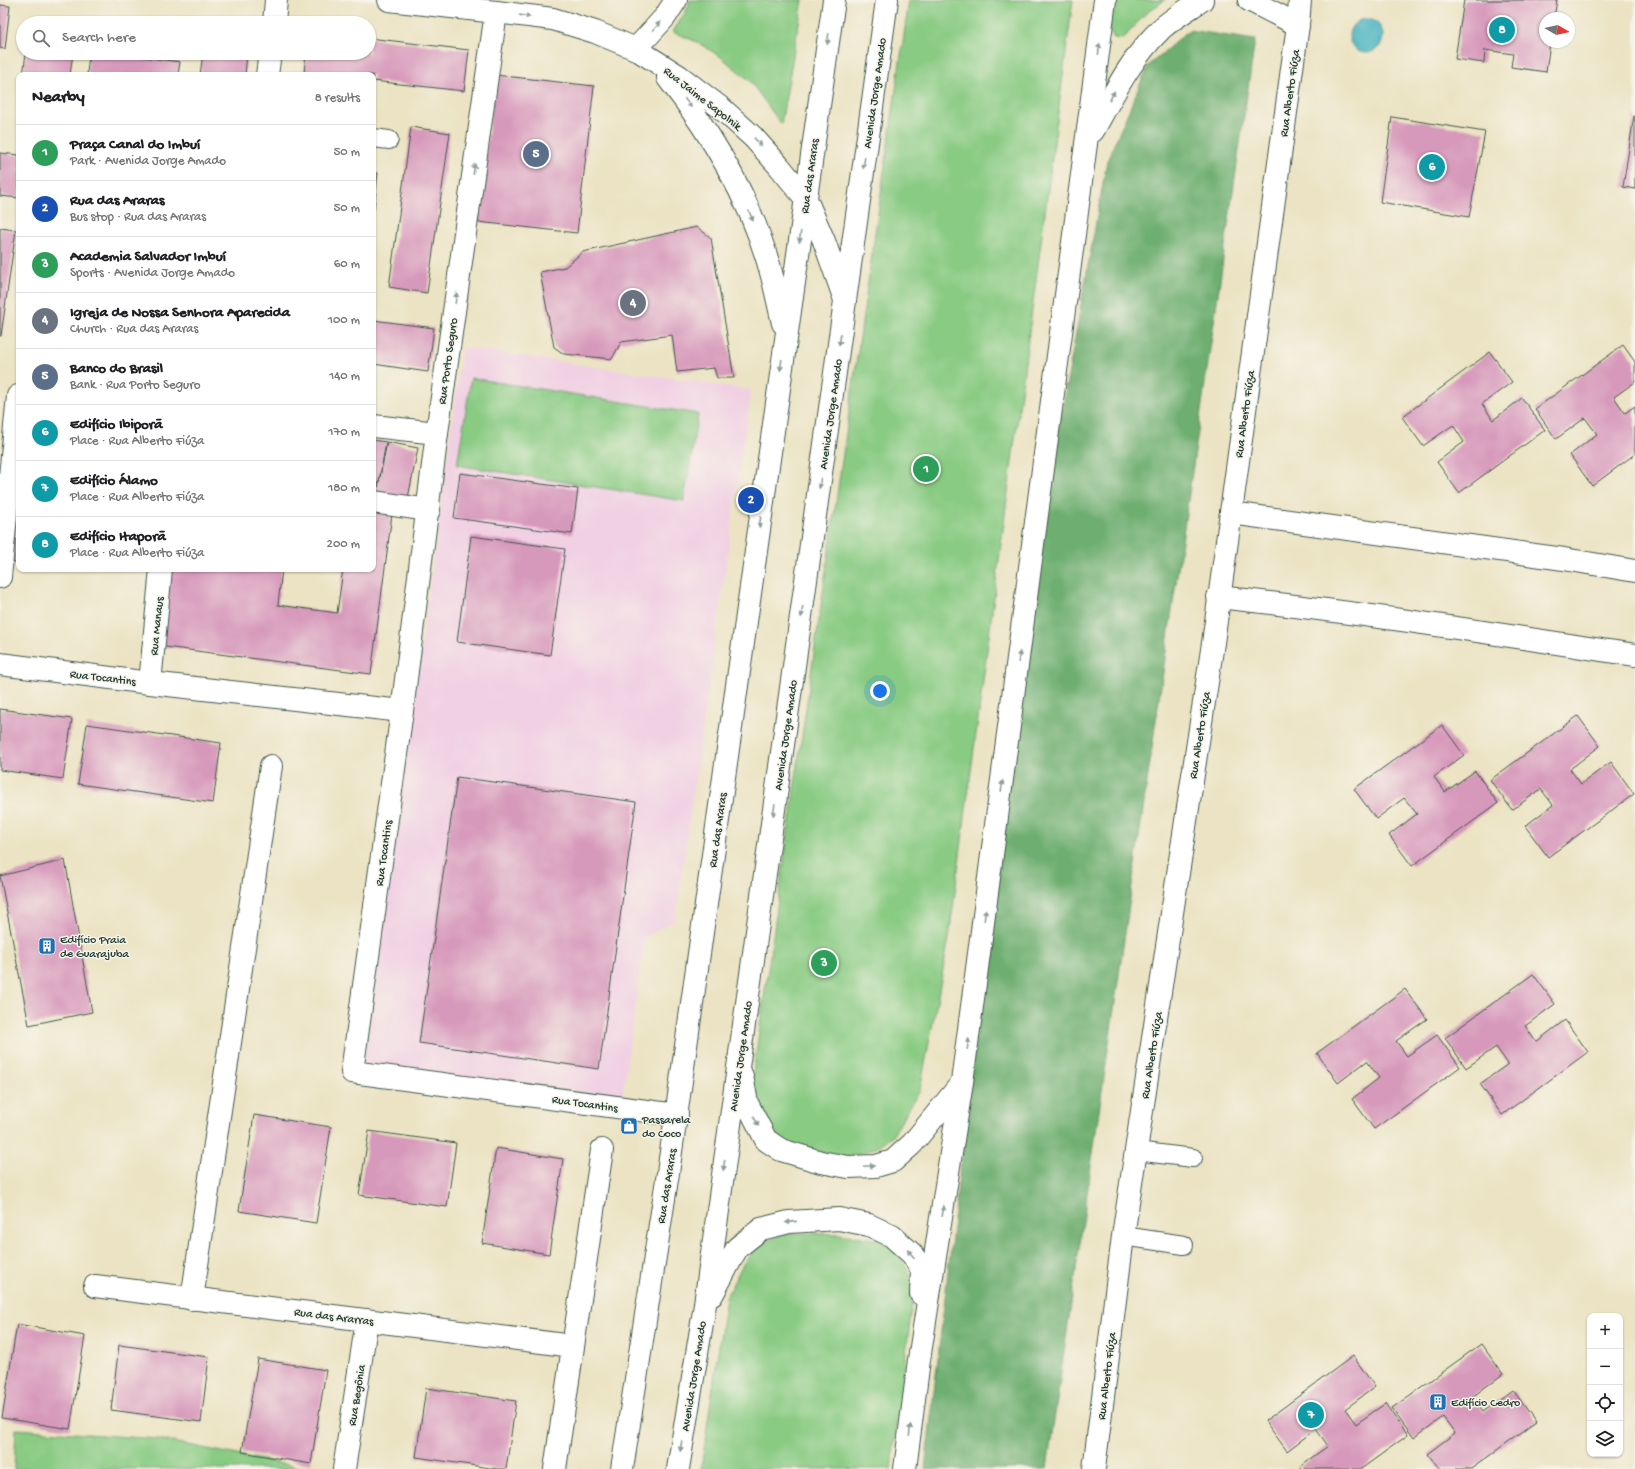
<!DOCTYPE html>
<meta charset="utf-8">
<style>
:root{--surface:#fff;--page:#f6f6f6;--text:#202124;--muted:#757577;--line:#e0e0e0;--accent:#db2777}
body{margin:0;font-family:"Gochi Hand",sans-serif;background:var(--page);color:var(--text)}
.controls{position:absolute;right:12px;bottom:12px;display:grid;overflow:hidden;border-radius:8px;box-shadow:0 1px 3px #0004}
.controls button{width:36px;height:36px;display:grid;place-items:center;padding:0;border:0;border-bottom:1px solid var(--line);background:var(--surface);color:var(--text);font:20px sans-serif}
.compass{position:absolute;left:1539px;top:12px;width:36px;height:36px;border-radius:50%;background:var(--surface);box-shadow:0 1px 3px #0004;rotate:99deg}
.you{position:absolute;left:880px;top:691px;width:14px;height:14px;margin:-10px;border:3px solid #fff;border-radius:50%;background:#1a73e8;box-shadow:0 0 0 6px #1a73e833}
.badge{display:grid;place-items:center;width:26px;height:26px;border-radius:50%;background:var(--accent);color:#fff;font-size:13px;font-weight:700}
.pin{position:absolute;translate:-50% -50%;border:2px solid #fff;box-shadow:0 1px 4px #0006}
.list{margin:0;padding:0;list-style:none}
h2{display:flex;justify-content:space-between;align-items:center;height:52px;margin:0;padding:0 16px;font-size:17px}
h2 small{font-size:13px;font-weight:400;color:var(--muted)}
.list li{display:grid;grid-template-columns:26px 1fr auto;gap:12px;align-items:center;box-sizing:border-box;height:56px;padding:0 16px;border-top:1px solid var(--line)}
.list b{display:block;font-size:15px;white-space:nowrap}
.list p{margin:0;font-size:13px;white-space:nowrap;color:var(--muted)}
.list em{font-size:13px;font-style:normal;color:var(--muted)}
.icon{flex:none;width:22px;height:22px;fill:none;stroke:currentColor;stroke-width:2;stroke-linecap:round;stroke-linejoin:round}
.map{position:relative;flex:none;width:1635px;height:1469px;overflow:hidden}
.search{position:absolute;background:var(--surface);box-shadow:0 1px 3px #0004;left:16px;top:16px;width:360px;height:44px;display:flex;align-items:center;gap:10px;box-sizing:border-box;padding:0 14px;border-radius:22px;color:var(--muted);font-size:15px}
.panel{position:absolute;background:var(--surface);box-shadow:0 1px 3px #0004;left:16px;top:72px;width:360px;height:500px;border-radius:8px}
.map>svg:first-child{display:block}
</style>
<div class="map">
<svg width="1635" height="1469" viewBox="0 0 1635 1469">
<rect width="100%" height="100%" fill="#f7f3e8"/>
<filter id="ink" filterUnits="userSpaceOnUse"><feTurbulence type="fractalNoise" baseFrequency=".025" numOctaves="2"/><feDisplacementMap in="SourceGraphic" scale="8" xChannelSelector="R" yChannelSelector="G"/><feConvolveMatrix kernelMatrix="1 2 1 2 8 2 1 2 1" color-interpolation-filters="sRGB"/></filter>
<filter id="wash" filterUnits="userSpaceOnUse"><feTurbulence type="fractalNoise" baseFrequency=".012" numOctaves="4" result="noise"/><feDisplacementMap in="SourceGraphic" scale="16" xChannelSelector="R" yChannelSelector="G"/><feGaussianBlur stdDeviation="0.9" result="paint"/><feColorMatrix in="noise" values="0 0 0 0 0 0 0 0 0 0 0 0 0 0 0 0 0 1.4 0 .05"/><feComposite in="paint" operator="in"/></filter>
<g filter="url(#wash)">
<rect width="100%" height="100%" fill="#ebe3c3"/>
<!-- built -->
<path fill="#f1d0e3" d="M462 347 751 390 675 920 645 937 622 1097 364 1065Z"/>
<!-- green -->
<g fill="#89cb83" stroke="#54845c">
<path d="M690 0H803L781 124 750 81 721 57 697 42 673 32 688 7Z"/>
<path d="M909 0H1073L949 938 920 1090 893 1135 875 1148 850 1157 793 1148 769 1130 757 1108 752 1080Z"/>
<path d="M1114 0H1165L1145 14 1123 39 1114 38 1110 31Z"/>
<path d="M471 378 698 414 684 501 457 465Z"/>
<path d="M785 1233 839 1234 878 1239 899 1255 915 1283 891 1469H701L726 1297 743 1264 760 1245Z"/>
<path d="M16 1429 158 1439 308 1469H14Z"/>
</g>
<!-- forest -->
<path fill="#6eaf71" stroke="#467652" d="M1189 30 1255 40 1047 1469H925L1024 620 1107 161 1148 66Z"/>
<!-- water -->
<circle fill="#44b3bf" stroke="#32787a" cx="1366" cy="36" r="17"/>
<g id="blocks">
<!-- building -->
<g fill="#d799bb">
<path d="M1464 0H1557L1554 18H1545V42H1550L1546 72 1511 67 1513 54 1485 50 1484 63 1455 59Z"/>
<path d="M0 5 10 6 5 49 0 48Z"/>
<path d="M207 19 229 22 228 23H207Z"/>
<path d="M369 38 469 50 464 91 373 81V75H324L304 73 306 53H369Z"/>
<path d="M26 53H73L70 75H23Z"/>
<path d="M89 53H114L180 62 178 75H87Z"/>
<path d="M203 53H247L245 75H200Z"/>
<path d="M495 75 594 86 577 233 478 222Z"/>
<path d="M1634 116H1635V189L1623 187Z"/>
<path d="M1392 117 1485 132 1469 217 1380 202Z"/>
<path d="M411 127 450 133 427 293 389 287Z"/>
<path d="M0 153 19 155V198L0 196Z"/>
<path d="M373 172 378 173 374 209H373Z"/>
<path d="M697 227 711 238 734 378H717L714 368 677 372 672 335 621 342 612 359 564 354 554 347 540 272 565 267 583 252Z"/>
<path d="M0 228 16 230 1 336H0Z"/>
<path d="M373 320 434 328 428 372 373 364Z"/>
<path d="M1623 345 1635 362V382L1614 397 1625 413 1635 406V454L1592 486 1570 455 1597 434 1585 418 1556 439 1535 409Z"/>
<path d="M1490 352 1512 382 1482 404 1493 420 1522 398 1545 430 1459 493 1437 462 1464 442 1453 425 1423 446 1402 417Z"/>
<path d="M373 440 386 442 378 487 387 442 418 448 408 498 373 492Z"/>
<path d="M460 473 578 489 572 534 454 518Z"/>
<path d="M373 512 392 514 371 674 158 646 168 569H282L278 605 337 613 343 569H373Z"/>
<path d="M471 536 565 549 550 655 457 642Z"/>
<path d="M11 539 19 540V563L8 562Z"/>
<path d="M0 709 72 719 63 779 0 770Z"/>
<path d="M1578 716 1600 746 1570 769 1581 784 1611 762 1634 794 1548 857 1525 826 1553 805 1541 789 1512 810 1490 780Z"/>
<path d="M87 724 221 743 213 803 78 784Z"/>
<path d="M1442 725 1464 755 1434 777 1445 792 1475 771 1498 803 1412 866 1389 835 1417 814 1404 798 1376 819 1354 789Z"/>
<path d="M457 777 636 802 599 1069 419 1043Z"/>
<path d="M65 860 92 1012 29 1025 0 876Z"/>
<path d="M1533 974 1555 1004 1525 1026 1536 1042 1565 1020 1588 1052 1502 1115 1480 1084 1508 1064 1496 1047 1466 1068 1445 1038Z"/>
<path d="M1405 989 1427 1019 1396 1041 1407 1056 1437 1035 1460 1067 1374 1129 1352 1099 1379 1078 1367 1061 1338 1083 1317 1053Z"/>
<path d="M254 1115 331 1127 316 1223 239 1211Z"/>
<path d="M369 1131 456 1143 447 1207 359 1195Z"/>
<path d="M496 1148 563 1159 549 1254 482 1243Z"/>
<path d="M17 1324 85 1336 70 1429 2 1418Z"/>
<path d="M1481 1344 1503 1374 1472 1397 1483 1412 1513 1390 1536 1422 1471 1469H1439L1427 1454 1455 1433 1443 1417 1414 1438 1392 1408Z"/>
<path d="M119 1345 209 1357 201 1422 111 1410Z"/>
<path d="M1353 1356 1375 1387 1345 1409 1356 1424 1386 1403 1408 1435 1361 1469H1302L1300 1466 1328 1446 1316 1429 1287 1451 1265 1421Z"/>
<path d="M258 1359 326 1370 311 1464 242 1452Z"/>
<path d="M426 1388 516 1401 506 1469H497L416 1457Z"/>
</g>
</g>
</g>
<g filter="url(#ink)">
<use href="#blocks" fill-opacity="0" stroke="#3e5649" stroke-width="1"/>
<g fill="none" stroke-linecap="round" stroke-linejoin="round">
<defs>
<g id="lane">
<path d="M373 138 389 140"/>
<path d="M1136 1151 1193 1158"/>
<path d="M1123 1236 1184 1245"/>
</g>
<g id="street">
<path d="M496 12 437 433 402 711 352 1072 677 1115"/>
<path d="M274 23 276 0"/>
<path d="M267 75 270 53"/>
<path d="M373 426 437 433"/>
<path d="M373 502 429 510"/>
<path d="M1231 513 1564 559 1635 571"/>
<path d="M0 577 18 396"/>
<path d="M1218 597C1358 612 1496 634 1635 655"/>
<path d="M0 664 150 683 402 711"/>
<path d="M150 683 161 569"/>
<path d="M95 1286 573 1346"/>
<path d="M192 1299 271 766"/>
<path d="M344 1469 367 1320"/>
<path d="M555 1469 602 1150"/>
<path d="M1094 1469 1123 1236 1213 643 1298 25 1300 0"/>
</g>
<g id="secondary">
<path d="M389 0 496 12 553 19 595 32 636 49 679 76 721 108 753 137 779 166 806 199 824 241 844 297"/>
<path d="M1249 0 1298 25"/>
<path d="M636 49 665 17 676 0"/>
<path d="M668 78C714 137 753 203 772 276 776 291 779 307 783 323"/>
<path d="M1093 131C1113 95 1131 58 1161 29 1173 18 1189 9 1202 0"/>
<path d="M742 1076 747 1103 766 1140 781 1150 821 1162 848 1167 876 1166 893 1161 912 1144 961 1084"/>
<path d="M712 1295 737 1248 761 1229 789 1222 839 1219 869 1225 892 1236 912 1254 922 1270 921 1294"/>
<path d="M622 1469 668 1173 834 0"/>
<path d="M678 1469 704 1311 887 0"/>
<path d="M905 1469 919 1360 962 1082 1105 0"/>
</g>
</defs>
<!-- lane casing -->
<use href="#lane" stroke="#3e5649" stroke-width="20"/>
<!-- street casing -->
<use href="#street" stroke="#3e5649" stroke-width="24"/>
<!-- secondary casing -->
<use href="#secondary" stroke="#3e5649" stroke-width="24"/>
<!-- lane -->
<use href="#lane" stroke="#fff" stroke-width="18"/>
<!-- street -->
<use href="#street" stroke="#fff" stroke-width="22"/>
<!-- secondary -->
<use href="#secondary" stroke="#fff" stroke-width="22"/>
</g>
<!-- one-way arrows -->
<defs><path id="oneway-solid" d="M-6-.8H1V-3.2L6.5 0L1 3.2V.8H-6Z"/></defs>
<g fill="#8f9e9a">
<use href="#oneway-solid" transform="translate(525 16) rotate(8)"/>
<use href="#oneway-solid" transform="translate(657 26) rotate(-49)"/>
<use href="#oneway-solid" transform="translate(828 39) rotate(98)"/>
<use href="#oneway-solid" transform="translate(1099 49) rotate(-83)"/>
<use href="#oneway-solid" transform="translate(1112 96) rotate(-62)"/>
<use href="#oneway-solid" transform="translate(688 103) rotate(52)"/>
<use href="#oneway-solid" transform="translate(758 142) rotate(47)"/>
<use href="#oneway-solid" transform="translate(864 163) rotate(98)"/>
<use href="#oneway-solid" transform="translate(474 169) rotate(-82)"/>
<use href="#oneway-solid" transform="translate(751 216) rotate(67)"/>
<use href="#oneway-solid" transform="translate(800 237) rotate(98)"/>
<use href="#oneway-solid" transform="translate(456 298) rotate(-82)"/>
<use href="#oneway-solid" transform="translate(840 340) rotate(97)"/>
<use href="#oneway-solid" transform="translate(781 365) rotate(98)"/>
<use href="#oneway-solid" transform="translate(820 483) rotate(98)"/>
<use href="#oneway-solid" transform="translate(760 522) rotate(98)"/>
<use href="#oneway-solid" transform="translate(802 612) rotate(98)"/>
<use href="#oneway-solid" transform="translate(1019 657) rotate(-82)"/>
<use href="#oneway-solid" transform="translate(1002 786) rotate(-82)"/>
<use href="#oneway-solid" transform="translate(774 810) rotate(98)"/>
<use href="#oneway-solid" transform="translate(985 915) rotate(-82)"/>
<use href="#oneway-solid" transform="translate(968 1044) rotate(-82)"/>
<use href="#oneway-solid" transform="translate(756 1121) rotate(63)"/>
<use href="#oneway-solid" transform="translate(724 1165) rotate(98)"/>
<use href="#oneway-solid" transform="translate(869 1166) rotate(-2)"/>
<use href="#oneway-solid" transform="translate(943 1211) rotate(-81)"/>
<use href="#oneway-solid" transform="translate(791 1222) rotate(174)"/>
<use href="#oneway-solid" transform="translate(911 1254) rotate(-131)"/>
<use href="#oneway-solid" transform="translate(910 1430) rotate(-83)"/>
<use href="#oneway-solid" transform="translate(681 1446) rotate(99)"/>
</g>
</g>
<!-- icons -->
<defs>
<symbol id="building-square" viewBox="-11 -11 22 22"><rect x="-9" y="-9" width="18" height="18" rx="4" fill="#1f6fb2" stroke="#f7f3e8"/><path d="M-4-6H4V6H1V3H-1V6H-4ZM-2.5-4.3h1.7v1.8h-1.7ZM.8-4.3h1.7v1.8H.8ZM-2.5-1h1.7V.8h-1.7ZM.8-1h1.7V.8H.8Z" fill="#fff"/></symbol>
<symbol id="shop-square" viewBox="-11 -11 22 22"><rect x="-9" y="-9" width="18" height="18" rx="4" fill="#1f6fb2" stroke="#f7f3e8"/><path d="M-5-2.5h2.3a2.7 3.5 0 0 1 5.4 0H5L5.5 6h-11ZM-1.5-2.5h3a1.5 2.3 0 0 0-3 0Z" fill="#fff"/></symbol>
</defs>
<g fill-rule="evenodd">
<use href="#building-square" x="37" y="936" width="20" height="20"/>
<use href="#shop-square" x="619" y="1116" width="20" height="20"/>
<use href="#building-square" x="1428" y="1392" width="20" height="20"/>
</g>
<g text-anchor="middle" stroke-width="3" stroke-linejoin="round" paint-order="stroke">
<!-- street labels -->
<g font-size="12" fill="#1f3d34" stroke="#f7f3e8">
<text transform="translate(874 93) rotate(-82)" y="4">Avenida Jorge Amado</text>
<text transform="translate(1289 93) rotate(-82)" y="4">Rua Alberto Fiúza</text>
<text transform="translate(703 98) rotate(38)" y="4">Rua Jaime Sapolnik</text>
<text transform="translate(809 176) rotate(-82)" y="4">Rua das Araras</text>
<text transform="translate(447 361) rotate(-82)" y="4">Rua Porto Seguro</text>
<text transform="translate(830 414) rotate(-82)" y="4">Avenida Jorge Amado</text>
<text transform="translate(1244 414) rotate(-82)" y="4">Rua Alberto Fiúza</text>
<text transform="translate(156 626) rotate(-84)" y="4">Rua Manaus</text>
<text transform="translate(103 677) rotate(7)" y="4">Rua Tocantins</text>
<text transform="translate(785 735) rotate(-82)" y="4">Avenida Jorge Amado</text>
<text transform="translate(1199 735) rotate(-81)" y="4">Rua Alberto Fiúza</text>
<text transform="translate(717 830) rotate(-82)" y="4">Rua das Araras</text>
<text transform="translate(383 853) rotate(-82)" y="4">Rua Tocantins</text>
<text transform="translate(1151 1055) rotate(-81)" y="4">Rua Alberto Fiúza</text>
<text transform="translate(740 1056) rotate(-82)" y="4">Avenida Jorge Amado</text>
<text transform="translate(585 1103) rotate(8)" y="4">Rua Tocantins</text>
<text transform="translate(666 1186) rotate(-81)" y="4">Rua das Araras</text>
<text transform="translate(334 1316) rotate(7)" y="4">Rua das Ararras</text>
<text transform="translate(693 1376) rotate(-81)" y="4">Avenida Jorge Amado</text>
<text transform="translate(1106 1376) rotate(-83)" y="4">Rua Alberto Fiúza</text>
<text transform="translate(356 1395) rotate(-81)" y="4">Rua Begônia</text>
</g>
<!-- poi labels -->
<g font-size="12" fill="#1f3d34" stroke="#f7f3e8" text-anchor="start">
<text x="60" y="943">Edifício Praia<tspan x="60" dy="14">de Guarajuba</tspan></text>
<text x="642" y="1123">Passarela<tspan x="642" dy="14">do Coco</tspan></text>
<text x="1451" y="1406">Edifício Cedro</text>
</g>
</g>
</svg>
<div class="controls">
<button>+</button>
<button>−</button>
<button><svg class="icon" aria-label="locate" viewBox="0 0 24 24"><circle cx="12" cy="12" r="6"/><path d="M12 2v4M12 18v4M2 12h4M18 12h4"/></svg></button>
<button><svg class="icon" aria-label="layers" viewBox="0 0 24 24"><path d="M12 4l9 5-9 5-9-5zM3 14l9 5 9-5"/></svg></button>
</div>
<svg class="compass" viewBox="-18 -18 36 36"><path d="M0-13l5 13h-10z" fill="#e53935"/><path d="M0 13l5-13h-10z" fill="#757577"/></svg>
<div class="you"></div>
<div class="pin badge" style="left:926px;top:469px;background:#2e9e5b">1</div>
<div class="pin badge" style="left:751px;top:500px;background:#1a4fb4">2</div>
<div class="pin badge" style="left:824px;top:963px;background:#2e9e5b">3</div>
<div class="pin badge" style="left:633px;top:303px;background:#6b7280">4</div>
<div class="pin badge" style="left:536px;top:154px;background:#5c6f8a">5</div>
<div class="pin badge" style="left:1432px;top:167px;background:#0f9aa8">6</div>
<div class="pin badge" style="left:1311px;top:1415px;background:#0f9aa8">7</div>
<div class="pin badge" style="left:1502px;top:30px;background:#0f9aa8">8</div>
<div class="search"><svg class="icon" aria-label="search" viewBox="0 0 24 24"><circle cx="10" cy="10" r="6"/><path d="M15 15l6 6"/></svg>Search here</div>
<section class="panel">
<h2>Nearby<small>8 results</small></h2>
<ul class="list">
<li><span class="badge" style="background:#2e9e5b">1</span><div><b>Praça Canal do Imbuí</b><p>Park · Avenida Jorge Amado</p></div><em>50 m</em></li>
<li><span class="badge" style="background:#1a4fb4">2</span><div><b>Rua das Araras</b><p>Bus stop · Rua das Araras</p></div><em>50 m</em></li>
<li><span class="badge" style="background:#2e9e5b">3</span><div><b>Academia Salvador Imbuí</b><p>Sports · Avenida Jorge Amado</p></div><em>60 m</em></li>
<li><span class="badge" style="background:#6b7280">4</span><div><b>Igreja de Nossa Senhora Aparecida</b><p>Church · Rua das Araras</p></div><em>100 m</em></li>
<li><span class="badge" style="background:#5c6f8a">5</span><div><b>Banco do Brasil</b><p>Bank · Rua Porto Seguro</p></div><em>140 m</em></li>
<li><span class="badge" style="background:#0f9aa8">6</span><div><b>Edifício Ibiporã</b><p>Place · Rua Alberto Fiúza</p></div><em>170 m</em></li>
<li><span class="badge" style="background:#0f9aa8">7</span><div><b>Edifício Álamo</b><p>Place · Rua Alberto Fiúza</p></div><em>180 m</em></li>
<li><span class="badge" style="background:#0f9aa8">8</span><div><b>Edifício Itaporã</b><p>Place · Rua Alberto Fiúza</p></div><em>200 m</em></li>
</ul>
</section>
</div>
